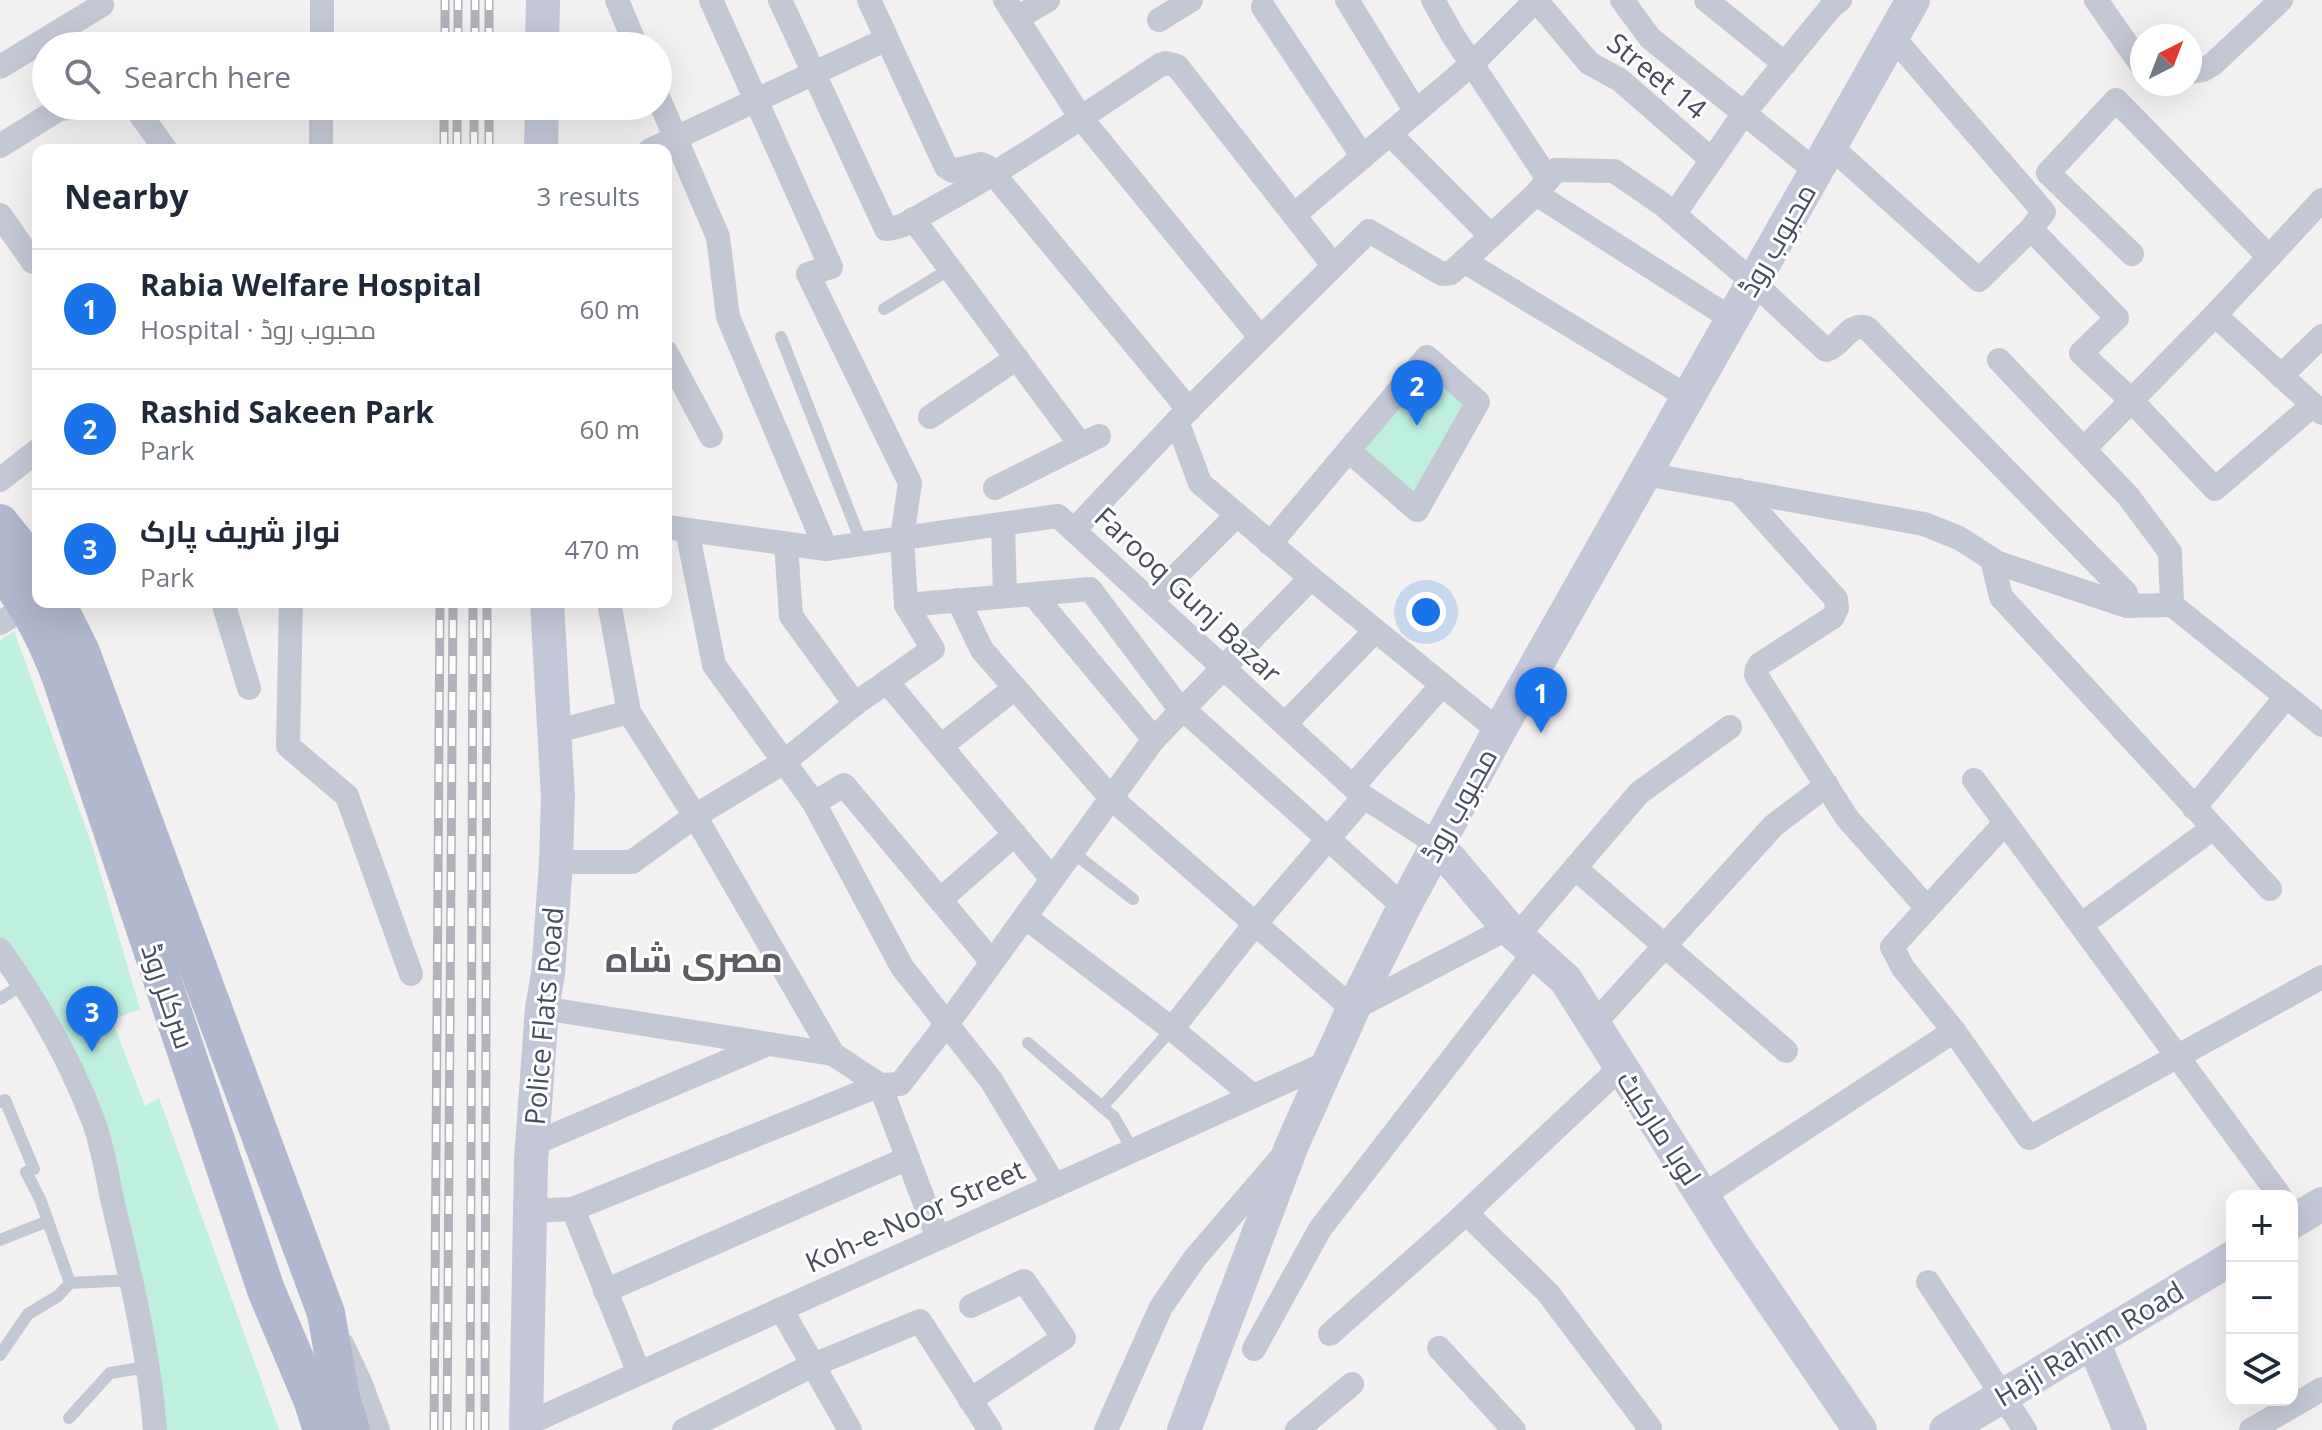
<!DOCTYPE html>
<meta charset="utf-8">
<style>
:root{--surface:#fff;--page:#f6f6f7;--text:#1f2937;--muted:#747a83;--line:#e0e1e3;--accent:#1a73e8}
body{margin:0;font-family:"Open Sans",Cairo,sans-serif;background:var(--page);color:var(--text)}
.controls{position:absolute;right:24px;bottom:24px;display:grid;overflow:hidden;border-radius:16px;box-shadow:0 8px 32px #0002}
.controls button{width:72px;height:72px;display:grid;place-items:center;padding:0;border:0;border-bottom:2px solid var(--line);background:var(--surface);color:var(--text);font:40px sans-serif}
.compass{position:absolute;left:2130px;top:24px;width:72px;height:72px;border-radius:50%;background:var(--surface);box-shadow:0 8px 32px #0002;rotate:42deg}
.you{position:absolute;left:1426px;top:612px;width:28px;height:28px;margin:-20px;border:6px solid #fff;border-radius:50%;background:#1a73e8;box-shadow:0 0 0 12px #1a73e833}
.badge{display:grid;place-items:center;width:52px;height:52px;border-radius:50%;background:var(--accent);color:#fff;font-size:26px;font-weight:700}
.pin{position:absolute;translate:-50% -66px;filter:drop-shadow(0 2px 4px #0008)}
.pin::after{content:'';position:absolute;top:42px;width:28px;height:24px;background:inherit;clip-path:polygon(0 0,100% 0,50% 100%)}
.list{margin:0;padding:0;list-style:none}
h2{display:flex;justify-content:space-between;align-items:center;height:104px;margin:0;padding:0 32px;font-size:34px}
h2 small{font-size:26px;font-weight:400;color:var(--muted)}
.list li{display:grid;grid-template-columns:52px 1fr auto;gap:24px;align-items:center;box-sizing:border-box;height:120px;padding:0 32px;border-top:2px solid var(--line)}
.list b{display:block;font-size:30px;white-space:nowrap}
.list p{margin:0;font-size:26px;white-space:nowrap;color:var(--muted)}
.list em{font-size:26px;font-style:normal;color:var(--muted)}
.icon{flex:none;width:44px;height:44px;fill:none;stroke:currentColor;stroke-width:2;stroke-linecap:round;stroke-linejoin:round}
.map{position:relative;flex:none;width:2322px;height:1430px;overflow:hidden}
.search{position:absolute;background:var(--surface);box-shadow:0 8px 32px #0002;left:32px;top:32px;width:640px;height:88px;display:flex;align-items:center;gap:20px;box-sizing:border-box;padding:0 28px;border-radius:44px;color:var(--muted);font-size:30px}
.panel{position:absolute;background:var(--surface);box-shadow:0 8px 32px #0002;left:32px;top:144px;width:640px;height:464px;border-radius:16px}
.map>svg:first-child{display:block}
</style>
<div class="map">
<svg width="2322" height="1430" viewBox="0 0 2322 1430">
<rect width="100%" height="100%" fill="#f2f0f0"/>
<!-- green -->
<g fill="#bfefdf">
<path d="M1427 357 1478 402 1417 510 1349 451Z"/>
<path d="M14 631 91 842 140 1009 112 1020 145 1106 159 1098 279 1430H162L94 1123 0 951V641Z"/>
</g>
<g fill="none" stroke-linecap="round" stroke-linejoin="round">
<!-- lane -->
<g stroke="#c4c8d4" stroke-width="12">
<path d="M884 309 950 269"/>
<path d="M781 337 862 544"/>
<path d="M1071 851 1133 899"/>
<path d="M0 999 24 983"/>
<path d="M1028 1043 1114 1117 1133 1151"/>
<path d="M0 1102 5 1100 34 1169 26 1172 40 1199 70 1283"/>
<path d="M1102 1107 1172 1029"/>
<path d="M0 1240 48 1221"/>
<path d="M0 1355 28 1314 58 1296 70 1283 132 1280"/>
<path d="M69 1418 110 1373 147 1367"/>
</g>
<!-- street -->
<g stroke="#c4c8d4" stroke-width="24">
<path d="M617 0 636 46"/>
<path d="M780 0 886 229C904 229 925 212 941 204 1017 162 1088 113 1160 65L1166 63 1177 66 1333 265"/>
<path d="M869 0 946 167 953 171 981 164 988 167 1189 410"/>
<path d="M1005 0 1081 118 1260 337"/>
<path d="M1347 0 1416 112"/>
<path d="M1433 0 1452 34 1548 179"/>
<path d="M1536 0 1589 63 1620 80 1712 160"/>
<path d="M1622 0 1650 38 1816 171"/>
<path d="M1706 0 1785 64"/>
<path d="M2096 0 2142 66"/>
<path d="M1263 7 1363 157"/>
<path d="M1017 18 1048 0"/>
<path d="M1159 20 1191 0"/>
<path d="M1892 36 2044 212 2031 229 2117 318 2081 353 2131 400 2215 489 2313 405"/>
<path d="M237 46 238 45"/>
<path d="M322 46V0"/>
<path d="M0 67 102 5"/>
<path d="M2190 72 2203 70 2213 64 2281 0"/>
<path d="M658 97 718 237 728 317 826 549"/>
<path d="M134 106 166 150"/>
<path d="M1390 134 1491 236"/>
<path d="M0 146 59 109 99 106"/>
<path d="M1830 146 1979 280 2031 229"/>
<path d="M321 150V106"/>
<path d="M650 150 887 39"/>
<path d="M1536 194 1556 170 1614 171 1662 204 1753 282 1826 350C1842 346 1849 321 1867 328L2126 593 2127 606"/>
<path d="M1680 206 1744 113 1832 6 1840 0"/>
<path d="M0 215 33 262"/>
<path d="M1294 215 1472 64 1536 0"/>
<path d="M913 219 1081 445"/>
<path d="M2132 254 2048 173 2116 100 2269 257"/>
<path d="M1464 261 1536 194 1732 319"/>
<path d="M2215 315 2322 413"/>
<path d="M666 352 711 436"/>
<path d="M1999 360 2128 496 2170 552 2172 605"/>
<path d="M2281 376 2322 336"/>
<path d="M930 417 1017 358"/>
<path d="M1177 421 1200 483 1311 578 1499 731"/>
<path d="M2084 449 2215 315 2322 200"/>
<path d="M1645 474 1924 524 1959 538 1998 563 2127 606 2172 605 2322 725"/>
<path d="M0 480 38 450"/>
<path d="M995 488 1099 436"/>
<path d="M1738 490 1836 599 1837 608 1833 617 1760 664 1757 669 1756 675 1847 818 1927 908"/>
<path d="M1003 524 1005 596"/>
<path d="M666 527 826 549 1058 516 1364 797 1437 844"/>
<path d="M687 530 714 665 814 803"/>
<path d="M1074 530 1177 421 1369 231 1442 274 1451 273 1464 261 1688 397"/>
<path d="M1270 544 1427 357 1478 402 1417 510 1349 451"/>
<path d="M786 545 791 616 855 704"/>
<path d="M1992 560 2001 597 2270 889"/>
<path d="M1033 594 1154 739"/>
<path d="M958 600 982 650 1111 798 1353 1009 1508 928"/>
<path d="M1151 601 1237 515"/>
<path d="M223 602 249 688"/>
<path d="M291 602 288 746 347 796 411 974"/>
<path d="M609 602 629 712 695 816 833 1054 880 1085 938 1238"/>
<path d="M906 605 1090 589 1174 701 1404 907"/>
<path d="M0 623 27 606"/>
<path d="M887 682 1052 879"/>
<path d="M1285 724 1375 631"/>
<path d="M554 732 629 712"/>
<path d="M941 746 1015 688"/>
<path d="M1974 780 2280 1196"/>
<path d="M1353 786 1442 685"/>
<path d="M2194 808 2286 697"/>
<path d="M2005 823 1892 947 1903 968 1954 1031 2029 1138 2322 977"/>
<path d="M556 862H632L695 816 784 762 855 704 933 649 906 605 902 538 910 483 808 274 831 267 711 0"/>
<path d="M1575 868 1786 1051"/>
<path d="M940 900 1015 834"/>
<path d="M1025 917 1172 1029 1253 1096"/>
<path d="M2081 925 2213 828"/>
<path d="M1517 936 1639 793 1730 727"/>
<path d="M0 950C38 1003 70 1060 93 1120 103 1146 107 1176 113 1203 131 1278 149 1353 155 1430"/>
<path d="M992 962 844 785 814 803 902 967 991 1080 1055 1186"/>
<path d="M542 1008 833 1054"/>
<path d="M1593 1025 1773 826 1827 785"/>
<path d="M1172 1029 1255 924 1364 797"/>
<path d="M533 1144 768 1044"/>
<path d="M1702 1196 1954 1031"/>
<path d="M573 1209 639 1373"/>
<path d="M530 1211 573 1209 880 1085 900 1084 956 1012 1154 739 1311 578"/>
<path d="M1466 1213 1548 1293 1650 1428 1647 1430"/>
<path d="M1928 1282 2025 1430"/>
<path d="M605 1291 908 1158"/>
<path d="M781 1309 850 1430"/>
<path d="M1330 1334 1453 1225 1620 1068"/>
<path d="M342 1344 360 1382 378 1430"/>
<path d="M1439 1348 1514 1430"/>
<path d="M1254 1349 1320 1229 1534 953"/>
<path d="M970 1400 1064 1338 1024 1281 971 1306"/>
<path d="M527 1424 1329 1062"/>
<path d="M684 1430 813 1365 920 1321 990 1430"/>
<path d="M1106 1430 1161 1307 1195 1258 1280 1159"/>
<path d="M1297 1430 1352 1384"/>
<path d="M2251 1430 2322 1389"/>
</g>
<!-- secondary -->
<g stroke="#c3c7d8" stroke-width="34">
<path d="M542 46 543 0"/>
<path d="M541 150 542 106"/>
<path d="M1437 844 1508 928 1566 980 1731 1241 1860 1430"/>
<path d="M2292 1222 2322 1204"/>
<path d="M2093 1342 2130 1430"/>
<path d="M526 1430 531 1160 542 1008 548 974 556 862 558 797 547 602"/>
<path d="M1184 1430 1292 1145 1353 1009 1404 907 1499 731 1913 0"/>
<path d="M1946 1430 2232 1258"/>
</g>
<!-- primary -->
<g stroke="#b0b7ce" stroke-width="38">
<path d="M0 523 38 571"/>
<path d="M0 569C28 602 46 638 61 678L266 1290 312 1399 322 1430"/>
<path d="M56 602 81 652 326 1313 341 1398 351 1430"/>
</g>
<defs>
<g id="rail">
<path d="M445 46V0"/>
<path d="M458 46V0"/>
<path d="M475 46V0"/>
<path d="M489 46V0"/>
<path d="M444 150V106"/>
<path d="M457 150V106"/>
<path d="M474 150V106"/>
<path d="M489 150V106"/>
<path d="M434 1430 440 602"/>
<path d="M447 1430 453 602"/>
<path d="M470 1430 473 602"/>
<path d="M485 1430 487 602"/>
</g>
</defs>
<!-- rail casing -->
<use href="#rail" stroke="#b2b3ba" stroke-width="9"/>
<!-- rail -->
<use href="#rail" stroke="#fff" stroke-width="6" stroke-dasharray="18" stroke-linecap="butt"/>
</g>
<g text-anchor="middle" stroke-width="6" stroke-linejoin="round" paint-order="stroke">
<!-- street labels -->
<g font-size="28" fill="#484d5d" stroke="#fff">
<text transform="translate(1657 76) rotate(39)" y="10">Street 14</text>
<text transform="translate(1777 240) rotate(-60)" y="10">محبوب روڈ</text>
<text transform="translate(1188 595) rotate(43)" y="10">Farooq Gunj Bazar</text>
<text transform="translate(1459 805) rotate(-61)" y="10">محبوب روڈ</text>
<text transform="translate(168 996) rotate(71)" y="10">سرکلر روڈ</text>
<text transform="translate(544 1016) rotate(-85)" y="10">Police Flats Road</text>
<text transform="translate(1659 1128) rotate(57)" y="10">لوہا مارکیٹ</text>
<text transform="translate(915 1216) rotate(-24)" y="10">Koh-e-Noor Street</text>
<text transform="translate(2089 1344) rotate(-31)" y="10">Haji Rahim Road</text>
</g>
<!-- district labels -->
<g font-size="36" font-weight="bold" fill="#5c5e65" stroke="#fff">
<text x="694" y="972">مصری شاہ</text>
</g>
</g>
</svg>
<div class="controls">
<button>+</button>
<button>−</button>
<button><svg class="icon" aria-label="layers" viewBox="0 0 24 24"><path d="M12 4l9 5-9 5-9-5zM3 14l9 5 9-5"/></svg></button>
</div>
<svg class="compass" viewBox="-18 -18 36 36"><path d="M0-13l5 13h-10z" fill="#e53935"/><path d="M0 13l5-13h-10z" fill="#747a83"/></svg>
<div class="you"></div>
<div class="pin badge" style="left:1541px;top:733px">1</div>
<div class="pin badge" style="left:1417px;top:426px">2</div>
<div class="pin badge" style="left:92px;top:1052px">3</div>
<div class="search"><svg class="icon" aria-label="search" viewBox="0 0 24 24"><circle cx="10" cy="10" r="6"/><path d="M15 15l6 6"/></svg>Search here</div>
<section class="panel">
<h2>Nearby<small>3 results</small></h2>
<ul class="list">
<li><span class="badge">1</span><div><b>Rabia Welfare Hospital</b><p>Hospital · محبوب روڈ</p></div><em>60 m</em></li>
<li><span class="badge">2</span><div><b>Rashid Sakeen Park</b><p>Park</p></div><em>60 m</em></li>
<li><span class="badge">3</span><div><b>نواز شریف پارک</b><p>Park</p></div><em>470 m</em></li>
</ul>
</section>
</div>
